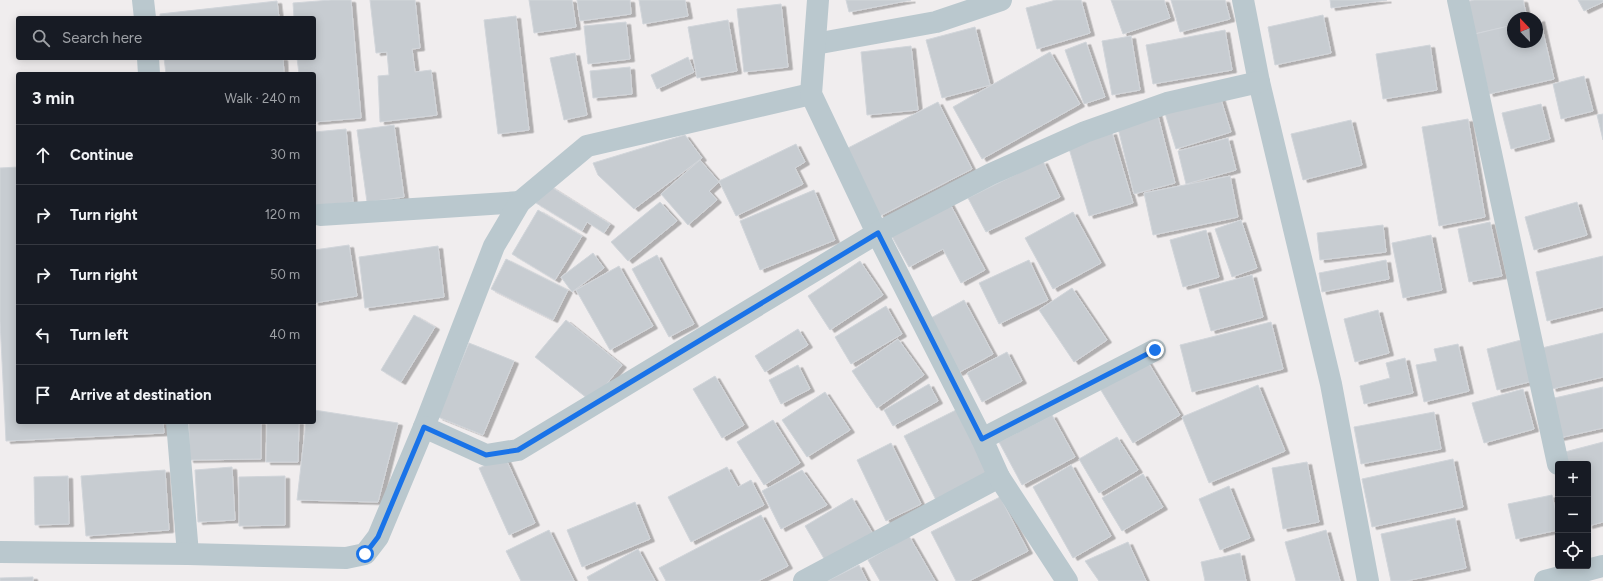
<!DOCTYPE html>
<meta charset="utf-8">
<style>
:root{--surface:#171b24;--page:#242831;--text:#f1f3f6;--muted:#9ea1a6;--line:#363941}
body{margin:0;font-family:Figtree,sans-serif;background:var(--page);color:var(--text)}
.controls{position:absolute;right:12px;bottom:12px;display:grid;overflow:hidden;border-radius:4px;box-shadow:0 2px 10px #0003}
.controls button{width:36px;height:36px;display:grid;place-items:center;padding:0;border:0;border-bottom:1px solid var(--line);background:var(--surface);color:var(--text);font:20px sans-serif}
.compass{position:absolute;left:1507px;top:12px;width:36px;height:36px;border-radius:50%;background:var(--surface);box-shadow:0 2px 10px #0003;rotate:337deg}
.stop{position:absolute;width:12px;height:12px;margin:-9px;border:3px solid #1a73e8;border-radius:50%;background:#fff}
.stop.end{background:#1a73e8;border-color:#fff;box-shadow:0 1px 4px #0008}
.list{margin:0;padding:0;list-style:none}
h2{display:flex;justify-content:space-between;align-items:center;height:52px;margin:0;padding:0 16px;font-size:17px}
h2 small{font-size:13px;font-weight:400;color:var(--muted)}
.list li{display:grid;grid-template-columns:26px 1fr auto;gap:12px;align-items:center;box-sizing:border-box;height:60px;padding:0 16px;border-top:1px solid var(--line)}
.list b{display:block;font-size:15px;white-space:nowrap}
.list em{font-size:13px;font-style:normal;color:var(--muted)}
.icon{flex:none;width:22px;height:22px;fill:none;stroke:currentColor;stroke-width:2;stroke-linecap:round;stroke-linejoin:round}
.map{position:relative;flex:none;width:1603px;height:581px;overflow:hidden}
.search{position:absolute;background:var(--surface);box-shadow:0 2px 10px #0003;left:16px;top:16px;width:300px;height:44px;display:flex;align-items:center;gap:10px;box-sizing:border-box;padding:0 14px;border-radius:4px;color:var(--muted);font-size:15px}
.panel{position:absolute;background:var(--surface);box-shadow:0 2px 10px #0003;left:16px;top:72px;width:300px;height:352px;border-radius:4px}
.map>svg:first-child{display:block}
</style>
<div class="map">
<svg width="1603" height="581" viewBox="0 0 1603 581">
<defs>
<filter id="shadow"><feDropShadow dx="4.5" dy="2.5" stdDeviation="0" flood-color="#0004"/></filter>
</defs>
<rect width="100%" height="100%" fill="#f0edee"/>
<!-- building -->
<g fill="#c7ccd1" stroke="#d1d5da" filter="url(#shadow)">
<path d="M331 0H351L361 118 314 122V74H299L297 58H314V18H294L293 3Z"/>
<path d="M370 0H415L420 48 412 49 415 72 431 70 437 115 380 122 378 76 389 75 387 52 376 53Z"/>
<path d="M529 0H572L576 27 534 33Z"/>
<path d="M577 0H630L631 14 580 21Z"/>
<path d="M639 0H685L688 16 643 24Z"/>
<path d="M846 0H911L849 12Z"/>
<path d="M1056 0H1081L1090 33 1037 49 1026 8Z"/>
<path d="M1111 0H1164L1170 18 1123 34Z"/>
<path d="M1171 0H1225L1230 19 1180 32Z"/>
<path d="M1330 0H1387L1331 8Z"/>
<path d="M1474 0H1523L1527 18H1513V25L1474 34 1466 2Z"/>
<path d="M1578 0H1603V2L1584 11Z"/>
<path d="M277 1 279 18H160V14Z"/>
<path d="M781 4 788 67 744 72 737 9Z"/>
<path d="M1323 15 1331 53 1275 65 1268 27Z"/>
<path d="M516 16 529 130 498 134 484 20Z"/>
<path d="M1540 19 1554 79 1489 94 1475 34 1513 25V42H1537V20Z"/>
<path d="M728 20 737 71 697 78 688 27Z"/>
<path d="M626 22 630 59 588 64 584 26Z"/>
<path d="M975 27 990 85 942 98 926 40Z"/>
<path d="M1225 30 1232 70 1153 84 1146 45Z"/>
<path d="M1131 36 1140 90 1112 95 1102 41Z"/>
<path d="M1086 42 1105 97 1084 104 1065 50Z"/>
<path d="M1430 45 1437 90 1383 99 1376 54Z"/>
<path d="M911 46 918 110 867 115 861 52Z"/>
<path d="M1050 52 1080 104 982 159 953 107Z"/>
<path d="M575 53 587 115 564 120 550 58Z"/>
<path d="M688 57 694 72 657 89 651 75Z"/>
<path d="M164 58H283L284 74H166Z"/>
<path d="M630 67 632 94 593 98 590 71Z"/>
<path d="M1584 76 1593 111 1561 119 1553 84Z"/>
<path d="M1219 93 1231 132 1176 149 1164 110Z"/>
<path d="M938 102 972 169 880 216 846 149Z"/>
<path d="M1541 104 1550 139 1511 149 1502 113Z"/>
<path d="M1157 112 1175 183 1134 194 1117 124Z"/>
<path d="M1603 114V140L1597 115Z"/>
<path d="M1468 119 1485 217 1439 226 1422 127Z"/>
<path d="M1351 120 1362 165 1303 180 1291 134Z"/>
<path d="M394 125 404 197 367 202 357 130Z"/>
<path d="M346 129 353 202 314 206V132Z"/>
<path d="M1112 132 1133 203 1089 216 1068 145Z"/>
<path d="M685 135 702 158 634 209 598 175 593 163Z"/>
<path d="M1228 138 1236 170 1186 184 1178 151Z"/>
<path d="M796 144 805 162 795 168 803 184 736 216 719 181Z"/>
<path d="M700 160 719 182 709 191 717 200 688 225 661 194Z"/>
<path d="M1043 161 1060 197 986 232 968 198Z"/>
<path d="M18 167V422H163L164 433 6 441 0 321V168Z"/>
<path d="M1230 176 1238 217 1153 235 1144 193Z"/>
<path d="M548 185 610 224 604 233 587 222 582 231 536 203Z"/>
<path d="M814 190 835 240 760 270 740 221Z"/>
<path d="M660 202 677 221 628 261 611 242Z"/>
<path d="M949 202 985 270 961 283 943 249 909 267 890 233Z"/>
<path d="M1577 202 1587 235 1534 250 1525 217Z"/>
<path d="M538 210 582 236 555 280 512 254Z"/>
<path d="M1073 212 1101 263 1053 289 1025 238Z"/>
<path d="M1241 220 1257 268 1232 277 1215 229Z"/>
<path d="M1490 222 1502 276 1469 282 1458 229Z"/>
<path d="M1383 225 1386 252 1320 260 1317 233Z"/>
<path d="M1206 230 1219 277 1183 287 1170 240Z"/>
<path d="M1431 235 1442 290 1403 298 1392 243Z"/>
<path d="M349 245 357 296 314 303V250Z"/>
<path d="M438 246 444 297 365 308 359 257Z"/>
<path d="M593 253 604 268 572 292 561 277Z"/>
<path d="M657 255 694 324 669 337 632 269Z"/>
<path d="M1603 256V307L1547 321 1536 272Z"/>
<path d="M506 259 568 290 553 320 491 289Z"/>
<path d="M1029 260 1048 300 999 324 979 283Z"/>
<path d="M1386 260 1389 279 1322 292 1319 273Z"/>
<path d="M860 261 883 295 830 330 808 296Z"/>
<path d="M619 266 653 326 610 350 576 290Z"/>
<path d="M1252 275 1263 317 1211 331 1199 289Z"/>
<path d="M1072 288 1107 340 1074 362 1039 310Z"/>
<path d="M964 300 993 354 958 373 929 319Z"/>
<path d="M886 306 902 334 851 364 835 337Z"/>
<path d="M1378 310 1389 353 1355 362 1344 319Z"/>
<path d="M414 315 435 327 401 382 381 370Z"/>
<path d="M566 320 622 365 592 402 535 357Z"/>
<path d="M1271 322 1283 369 1192 392 1180 345Z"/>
<path d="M798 329 808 345 765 372 755 356Z"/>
<path d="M1603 333V377L1552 389 1542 348Z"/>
<path d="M898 339 924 375 877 408 852 371Z"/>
<path d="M1521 340 1533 381 1497 390 1487 349Z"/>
<path d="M469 343 514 361 483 435 438 417Z"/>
<path d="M1458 344 1469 391 1424 402 1416 365 1437 361 1434 349Z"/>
<path d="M1007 352 1022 381 982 402 967 373Z"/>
<path d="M1405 358 1413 393 1364 404 1360 386 1390 378 1386 363Z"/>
<path d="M1146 359 1180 415 1133 443 1099 387Z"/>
<path d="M798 365 810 389 781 404 769 380Z"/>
<path d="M715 376 744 425 722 438 693 389Z"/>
<path d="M929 384 938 401 893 426 884 410Z"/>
<path d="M1258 385 1285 451 1209 483 1182 417Z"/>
<path d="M1603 387V428L1559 438 1550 399Z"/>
<path d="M1523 389 1534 429 1484 443 1472 403Z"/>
<path d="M825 392 850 430 807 457 782 420Z"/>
<path d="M314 410 398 423 378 502 297 500 306 422H314Z"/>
<path d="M956 410 990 477 938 504 904 436Z"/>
<path d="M1434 412 1441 449 1361 464 1354 427Z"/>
<path d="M1052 415 1075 457 1022 485 999 442Z"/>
<path d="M773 420 800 463 764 485 737 442Z"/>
<path d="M189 422H261V459L189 460Z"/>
<path d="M267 422H299L298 462H266Z"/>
<path d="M1117 437 1138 470 1099 493 1079 459Z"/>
<path d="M1603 442V522L1588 526V464H1564L1561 453Z"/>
<path d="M891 443 921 504 886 521 857 460Z"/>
<path d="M505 457 535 523 509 535 479 468Z"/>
<path d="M1453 459 1463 507 1372 527 1362 479Z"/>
<path d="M1307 462 1319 522 1283 529 1272 468Z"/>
<path d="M1071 465 1111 536 1073 558 1033 487Z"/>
<path d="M232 467 235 520 198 522 195 470Z"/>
<path d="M727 467 738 487 751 480 764 505 691 542 668 497Z"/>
<path d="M165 470 169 530 86 536 81 476Z"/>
<path d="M802 470 827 505 781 529 762 491Z"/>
<path d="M1143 474 1163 507 1122 531 1102 498Z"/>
<path d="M68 476 69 524 35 525 34 477Z"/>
<path d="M285 476V525L239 526V477Z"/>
<path d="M1229 486 1250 538 1220 550 1199 499Z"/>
<path d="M1552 495 1558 522V530L1516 539 1508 504Z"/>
<path d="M1000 497 1028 551 969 581H956L931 532Z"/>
<path d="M852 498 873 534 826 562 805 526Z"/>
<path d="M635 502 650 539 582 567 567 530Z"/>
<path d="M761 515 788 566 758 581H666L659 568Z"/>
<path d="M1455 518 1466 568 1406 581H1391L1381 534Z"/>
<path d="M549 530 574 581H521L506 551Z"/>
<path d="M1326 530 1340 581H1296L1285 542Z"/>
<path d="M909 536 935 581H880L868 560Z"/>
<path d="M1128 542 1146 581H1099L1085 561Z"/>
<path d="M638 549 655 581H589L587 577Z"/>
<path d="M1240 553 1246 581H1205L1201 562Z"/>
<path d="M859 565 867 581H827Z"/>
<path d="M33 577V581H0V578Z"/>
</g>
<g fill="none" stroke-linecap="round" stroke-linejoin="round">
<!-- street -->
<g stroke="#bac8ce" stroke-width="22">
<path d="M143 0 145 18"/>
<path d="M1243 0 1259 82 1331 384 1368 581"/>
<path d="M1458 0 1558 464"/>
<path d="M815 44 936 22 1001 0"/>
<path d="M148 58 149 74"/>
<path d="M320 215 520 202"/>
<path d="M177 422 188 554"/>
<path d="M424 427 494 246 520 202 587 146 811 94"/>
<path d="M982 439 1155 350"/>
<path d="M0 552 188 554 346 558 365 554 378 537 424 427 486 455 518 450 877 233 811 94 818 0"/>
<path d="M804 581 999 477"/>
<path d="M1067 581 999 477 982 439 877 233 991 174 1085 132 1167 103 1259 82"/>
<path d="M1545 581 1603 566"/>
</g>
</g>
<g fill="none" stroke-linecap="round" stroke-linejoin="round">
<!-- route -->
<path stroke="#1a73e8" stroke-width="5" d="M365 554 378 537 424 427 486 455 518 450 878 233 982 439 1155 350"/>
</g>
</svg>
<div class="controls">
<button>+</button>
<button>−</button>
<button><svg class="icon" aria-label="locate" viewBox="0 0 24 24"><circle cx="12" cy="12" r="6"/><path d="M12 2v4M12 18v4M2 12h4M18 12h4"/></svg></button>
</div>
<svg class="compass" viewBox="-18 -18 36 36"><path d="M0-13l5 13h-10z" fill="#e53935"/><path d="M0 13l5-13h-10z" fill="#9ea1a6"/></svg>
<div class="stop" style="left:365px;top:554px"></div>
<div class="stop end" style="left:1155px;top:350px"></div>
<div class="search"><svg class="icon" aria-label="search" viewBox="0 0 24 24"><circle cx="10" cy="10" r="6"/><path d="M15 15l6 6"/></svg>Search here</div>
<section class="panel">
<h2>3 min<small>Walk · 240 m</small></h2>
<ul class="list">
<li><svg class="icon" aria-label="ahead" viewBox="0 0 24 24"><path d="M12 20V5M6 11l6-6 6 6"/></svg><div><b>Continue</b></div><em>30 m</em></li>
<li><svg class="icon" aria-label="right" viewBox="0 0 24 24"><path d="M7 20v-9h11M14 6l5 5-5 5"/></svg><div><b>Turn right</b></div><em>120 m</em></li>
<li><svg class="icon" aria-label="right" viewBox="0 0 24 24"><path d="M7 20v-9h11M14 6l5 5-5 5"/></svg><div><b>Turn right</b></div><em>50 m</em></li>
<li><svg class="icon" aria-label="left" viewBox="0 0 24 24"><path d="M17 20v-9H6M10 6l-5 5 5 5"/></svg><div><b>Turn left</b></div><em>40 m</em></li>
<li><svg class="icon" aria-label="arrive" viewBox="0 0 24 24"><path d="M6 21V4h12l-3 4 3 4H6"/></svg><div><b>Arrive at destination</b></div></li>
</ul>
</section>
</div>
